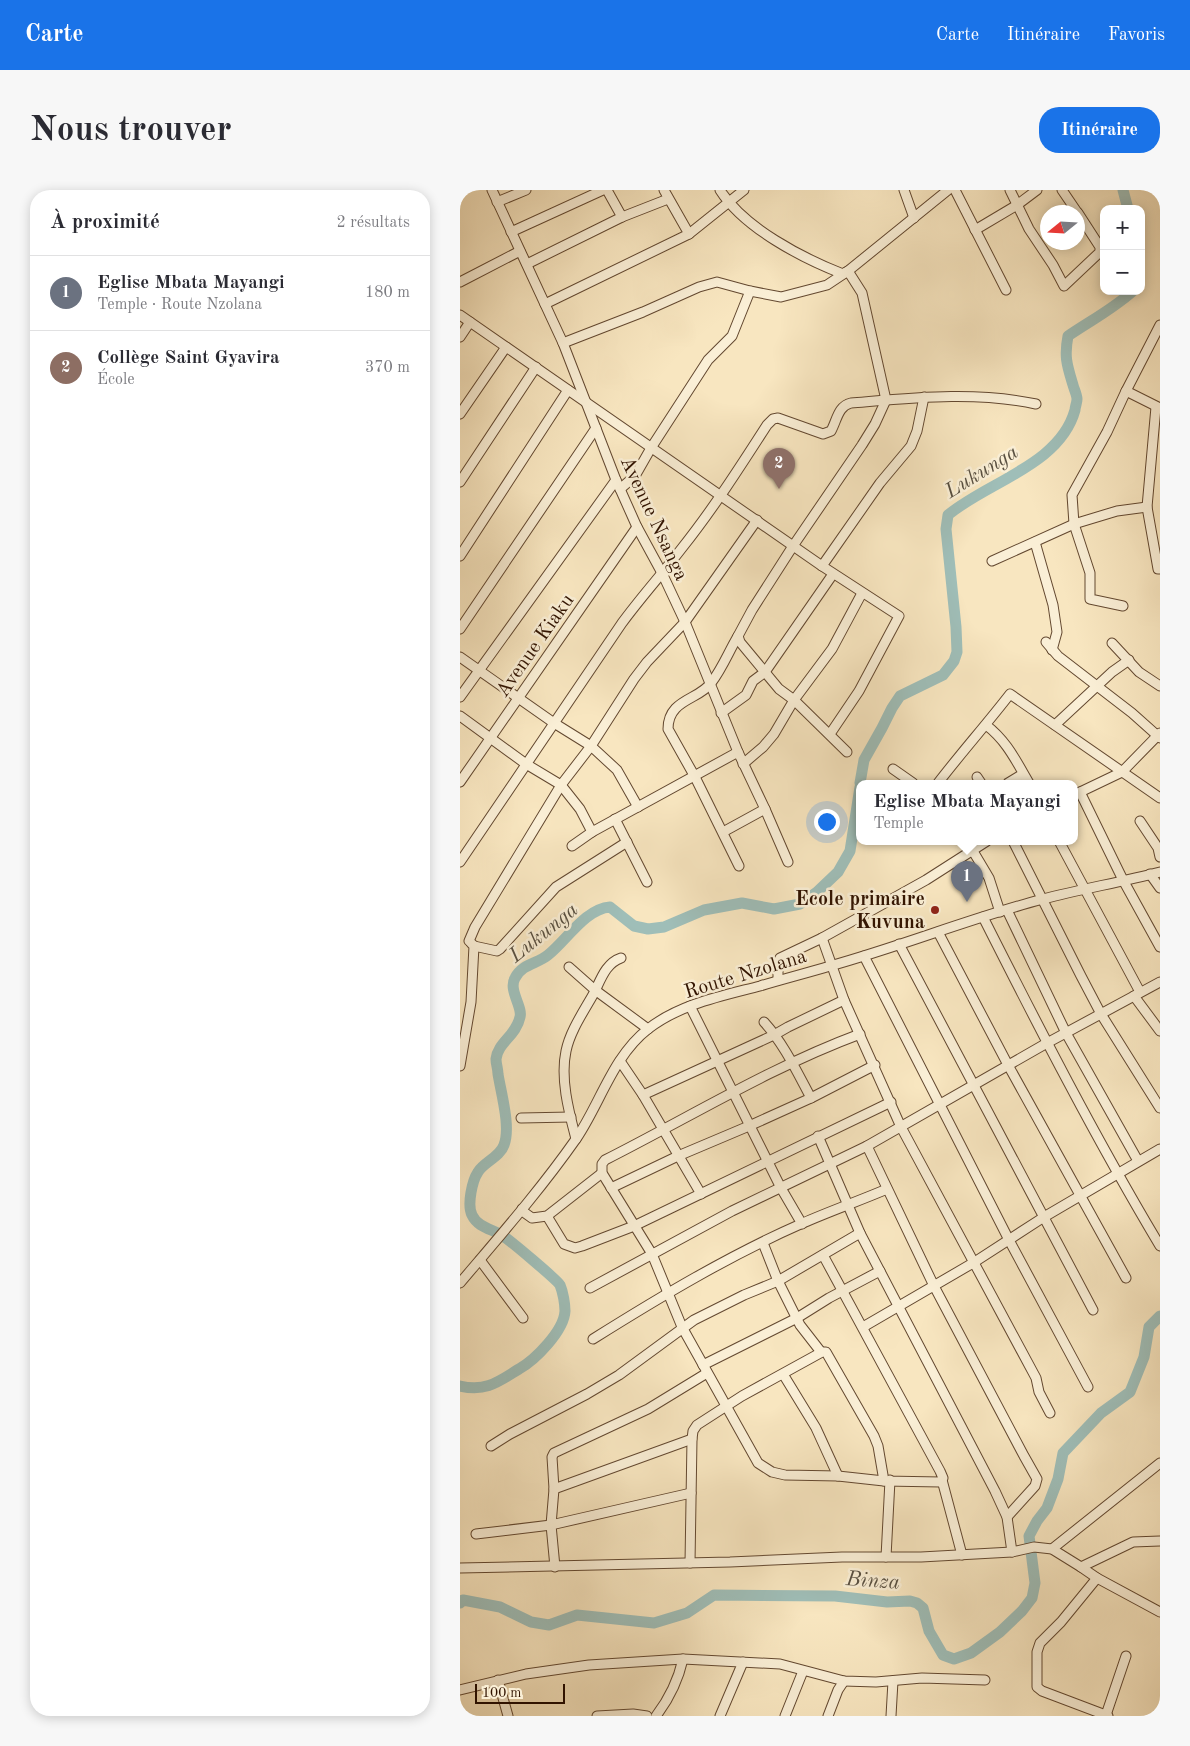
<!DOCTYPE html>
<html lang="fr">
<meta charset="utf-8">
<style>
:root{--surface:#fff;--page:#f7f7f7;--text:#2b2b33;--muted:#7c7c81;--line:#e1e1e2;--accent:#1a73e8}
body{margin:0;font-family:"Old Standard TT",serif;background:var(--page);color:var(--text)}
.controls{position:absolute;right:15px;top:15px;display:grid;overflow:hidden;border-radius:10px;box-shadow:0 2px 12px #0003}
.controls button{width:45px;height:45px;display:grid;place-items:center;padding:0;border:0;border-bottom:1px solid var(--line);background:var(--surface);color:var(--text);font:25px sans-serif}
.compass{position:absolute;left:580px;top:15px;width:45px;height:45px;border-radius:50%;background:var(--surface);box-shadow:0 2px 12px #0003;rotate:252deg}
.scale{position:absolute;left:15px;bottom:12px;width:90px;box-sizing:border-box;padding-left:5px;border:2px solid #311300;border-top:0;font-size:14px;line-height:18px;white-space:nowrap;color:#311300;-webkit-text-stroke:4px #faefd6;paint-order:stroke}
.you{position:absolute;left:366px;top:631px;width:18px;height:18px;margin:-12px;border:4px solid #fff;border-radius:50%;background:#1a73e8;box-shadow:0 0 0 8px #1a73e833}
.badge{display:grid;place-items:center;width:32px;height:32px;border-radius:50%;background:var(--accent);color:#fff;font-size:16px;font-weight:700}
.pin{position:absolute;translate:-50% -41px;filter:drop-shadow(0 1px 2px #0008)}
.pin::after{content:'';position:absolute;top:26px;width:18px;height:15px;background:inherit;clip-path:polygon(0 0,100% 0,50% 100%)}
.popup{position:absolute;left:396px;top:590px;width:222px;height:65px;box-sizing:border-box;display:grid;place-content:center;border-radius:10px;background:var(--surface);filter:drop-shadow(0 1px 4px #0005);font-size:16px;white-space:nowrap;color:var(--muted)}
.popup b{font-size:19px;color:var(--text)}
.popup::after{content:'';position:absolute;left:50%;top:100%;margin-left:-10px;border:10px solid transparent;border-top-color:var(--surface)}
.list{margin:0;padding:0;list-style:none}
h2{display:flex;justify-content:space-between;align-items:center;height:65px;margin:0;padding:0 20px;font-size:21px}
h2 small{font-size:16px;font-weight:400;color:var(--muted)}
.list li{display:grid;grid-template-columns:32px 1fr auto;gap:15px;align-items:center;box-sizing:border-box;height:75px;padding:0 20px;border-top:1px solid var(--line)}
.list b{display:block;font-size:19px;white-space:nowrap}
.list p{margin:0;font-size:16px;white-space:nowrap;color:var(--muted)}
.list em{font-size:16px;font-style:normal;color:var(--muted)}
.map{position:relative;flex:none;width:700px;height:1526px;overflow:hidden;border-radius:20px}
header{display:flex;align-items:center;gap:30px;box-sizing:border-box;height:70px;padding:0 25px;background:var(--accent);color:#fff}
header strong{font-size:24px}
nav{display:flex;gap:28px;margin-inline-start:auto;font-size:18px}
.intro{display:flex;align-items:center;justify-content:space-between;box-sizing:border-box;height:120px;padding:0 30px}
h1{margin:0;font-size:35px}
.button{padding:12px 22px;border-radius:20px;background:var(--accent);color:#fff;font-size:18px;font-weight:700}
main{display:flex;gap:30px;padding:0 30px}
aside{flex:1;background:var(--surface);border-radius:20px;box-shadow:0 2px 12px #0003}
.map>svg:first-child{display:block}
</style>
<header>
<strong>Carte</strong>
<nav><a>Carte</a><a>Itinéraire</a><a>Favoris</a></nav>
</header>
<div class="intro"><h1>Nous trouver</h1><a class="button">Itinéraire</a></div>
<main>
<aside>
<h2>À proximité<small>2 résultats</small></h2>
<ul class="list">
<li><span class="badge" style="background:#6b7280">1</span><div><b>Eglise Mbata Mayangi</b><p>Temple · Route Nzolana</p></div><em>180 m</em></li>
<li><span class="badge" style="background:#8d6e63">2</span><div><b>Collège Saint Gyavira</b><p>École</p></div><em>370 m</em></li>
</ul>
</aside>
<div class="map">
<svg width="700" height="1526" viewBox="0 0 700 1526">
<rect width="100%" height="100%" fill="#f8e6c0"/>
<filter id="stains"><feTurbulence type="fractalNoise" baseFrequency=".004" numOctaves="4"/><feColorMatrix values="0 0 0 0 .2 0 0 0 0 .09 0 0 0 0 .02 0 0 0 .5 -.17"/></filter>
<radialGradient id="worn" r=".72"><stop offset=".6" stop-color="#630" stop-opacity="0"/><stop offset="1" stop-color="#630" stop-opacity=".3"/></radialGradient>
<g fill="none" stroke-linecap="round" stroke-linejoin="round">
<!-- river -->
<g stroke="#9fbeb8" stroke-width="11">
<path d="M663 0 668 19"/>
<path d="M400 593 404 570 422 538 432 518 440 506 483 485 494 471 497 462 496 437 486 339 488 325C527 292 600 275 615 220 615 217 617 213 617 209 617 205 614 199 613 195 607 175 604 167 608 146 630 131 653 119 673 101"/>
<path d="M0 1196C26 1202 38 1192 59 1179 75 1170 104 1141 105 1121 105 1114 103 1102 100 1095 97 1090 51 1051 43 1046 33 1039 18 1038 12 1025 7 1015 12 991 18 982 24 972 40 967 44 955 51 937 41 903 38 884 38 879 36 874 36 869 38 852 56 846 60 827 63 817 48 800 55 788 62 774 77 774 88 765 107 750 125 719 150 717L174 736 188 739 204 737 244 720 282 713 314 719 340 714 357 702 378 682 390 661 400 597"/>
<path d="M0 1413 3 1410 40 1417 71 1432 89 1435 117 1425 194 1433 227 1423 254 1405 375 1406 427 1412 450 1411 457 1413 463 1418 469 1441 483 1465 494 1469 511 1463 540 1442 562 1421 572 1408 575 1393 569 1346 577 1331 587 1318 598 1289 603 1263 641 1223 670 1202 684 1167 689 1137 700 1126"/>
</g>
<defs>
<g id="minor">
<path d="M32 0 103 153 156 290 177 337 202 383 225 432 278 562 305 619 328 672"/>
<path d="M147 0 162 27"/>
<path d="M204 0 229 44"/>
<path d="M260 0C284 38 342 68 383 84L386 82"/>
<path d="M444 0 454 28"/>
<path d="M495 0 546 100"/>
<path d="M550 0 569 39 593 75 604 96 640 62V57L618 23"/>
<path d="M602 0 617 22"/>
<path d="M37 12 66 0"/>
<path d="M515 40 557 15 577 0"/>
<path d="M51 42 143 0"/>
<path d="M67 74 162 27 208 9"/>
<path d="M0 92 60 61"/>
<path d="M85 114 229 44 284 0"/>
<path d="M0 125 362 376 439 426 399 501 370 544"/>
<path d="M0 147 10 132"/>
<path d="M103 153 183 122 239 97 257 92 290 101 321 107 367 95 388 81 488 0"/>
<path d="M666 201 700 218"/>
<path d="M696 217 687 317 698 379H700"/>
<path d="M0 224 46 157"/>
<path d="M0 292 76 177"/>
<path d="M160 299 175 286 191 258 248 170 272 146 290 101"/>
<path d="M575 352 593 415 597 442 592 460"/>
<path d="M0 366 108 200"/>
<path d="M532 371 614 334 657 321 687 317"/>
<path d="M362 376 420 293 451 256 457 241 464 207"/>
<path d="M663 416 630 409V383L614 334 612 305 647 242 666 201 700 135"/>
<path d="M0 439 136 238"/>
<path d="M278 446C269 461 262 479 251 493 239 510 208 509 208 539L235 587 279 676"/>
<path d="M586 452 598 466 672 523 700 548"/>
<path d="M652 453 679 482 700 496"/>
<path d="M0 467 94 533 131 556 157 580 178 617"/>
<path d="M0 507 156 290"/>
<path d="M261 523 286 505 293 491 305 482 373 384"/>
<path d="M0 526 66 574 101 595 120 619 132 642"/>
<path d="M526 535C547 551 556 571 569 593"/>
<path d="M595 535 652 482 669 470"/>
<path d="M387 562 334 510 319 499 280 452 278 446 292 420 333 356 402 255 415 234 426 210 402 103 388 81"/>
<path d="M283 574 303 557 314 544 334 510 372 459 402 403"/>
<path d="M433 579 453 593"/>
<path d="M517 587 521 593"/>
<path d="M0 592 177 337"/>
<path d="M478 593C501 563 526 535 550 504L700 608"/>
<path d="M548 593 563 584"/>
<path d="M620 602 663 690 700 757"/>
<path d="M616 604 662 582 700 543"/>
<path d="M155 629 187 692"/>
<path d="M680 631 698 658 700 667"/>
<path d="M263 642 305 619"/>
<path d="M507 651 529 688 540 722"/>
<path d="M553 651 621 786 641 824 700 918"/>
<path d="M599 651 680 802"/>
<path d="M112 656 132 642 278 562"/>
<path d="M0 672 162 433C181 407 202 384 222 358 253 319 280 277 307 235L313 229 318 228 363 244 371 241C377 230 378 216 391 213 452 208 515 201 576 214"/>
<path d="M690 684 700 698"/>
<path d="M547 720 606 843 678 971"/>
<path d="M523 727C579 838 636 949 700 1056"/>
<path d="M478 742 548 875 666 1088"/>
<path d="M362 748 384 810 441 937 576 1188 579 1202 590 1223"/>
<path d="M9 751 15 737 101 595 131 556 174 489 187 472 225 432 297 330"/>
<path d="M439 754 633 1120"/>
<path d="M14 756 37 761 40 759 96 697 167 652"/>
<path d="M404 766 549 1050 628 1197"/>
<path d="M109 777 135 800 188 839"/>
<path d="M318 790V772L320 768 362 748 466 690 527 651"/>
<path d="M674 806 700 841"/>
<path d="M230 816 321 998 342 1034"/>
<path d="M304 832C324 854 337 882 351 908"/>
<path d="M160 871 183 905 241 1004"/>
<path d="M0 876 11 812 14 756 11 753"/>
<path d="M183 905 314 845 328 837 384 810"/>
<path d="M61 928 111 927"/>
<path d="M358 946 400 1043 535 1301 547 1327 552 1362"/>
<path d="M116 949C109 922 100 889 106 861 110 841 124 821 134 803 141 789 146 773 161 768"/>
<path d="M407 956 474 1096 564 1266 577 1289 575 1296 547 1327"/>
<path d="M151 998 218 966 289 936 351 908 415 875"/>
<path d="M62 1019 65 1023 72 1028 87 1026 142 983"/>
<path d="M87 1026 104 1054 115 1058 122 1056 174 1036 431 912"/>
<path d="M303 1053 318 1091 340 1135 361 1162"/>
<path d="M363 1065 480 1281 483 1288 481 1292 424 1291 378 1286 325 1285 312 1282 298 1273 222 1137 192 1064 142 983V974L145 970C230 927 311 877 400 844"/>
<path d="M20 1070 63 1128"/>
<path d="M0 1093C39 1047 81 999 116 949 140 914 153 866 188 839 220 814 262 806 300 796 323 789 347 783 370 776 442 756 511 728 583 709 622 699 661 692 700 682"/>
<path d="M130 1098 272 1021 407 956 587 853 700 792"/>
<path d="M403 1137 513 1073 584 1027 700 959"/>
<path d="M133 1149C200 1107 270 1065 343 1033 370 1021 399 1011 427 999"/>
<path d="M243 1175 337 1128 369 1108 420 1081"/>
<path d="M323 1184 356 1238 378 1286"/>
<path d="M31 1256 50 1244 127 1204 159 1185 234 1130 284 1105 318 1091 400 1043"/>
<path d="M482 1290 502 1365"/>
<path d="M94 1299 232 1249"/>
<path d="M16 1344 91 1335 231 1303"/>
<path d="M592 1359 700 1273"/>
<path d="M426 1367 430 1290"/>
<path d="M230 1373 232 1249 233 1241 237 1235 282 1206 362 1162H366L414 1246 418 1256 424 1291"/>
<path d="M95 1377 91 1335 94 1299 92 1267 94 1263 188 1219 247 1183"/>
<path d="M621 1377 637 1388 700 1422"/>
<path d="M0 1378 270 1372 382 1367H461L552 1362 574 1357 592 1359 621 1377 673 1352 700 1351"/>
<path d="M637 1388 601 1432 580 1453 577 1462V1497L582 1501 648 1526"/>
<path d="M38 1490 48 1526"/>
<path d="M0 1500 66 1484 129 1475 223 1469 320 1474 384 1491 416 1492 462 1488 525 1490"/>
<path d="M646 1525 666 1466"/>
<path d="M137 1526 173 1524 187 1526"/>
<path d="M196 1526C209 1509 218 1491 223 1469"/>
<path d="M260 1526 283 1472"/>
<path d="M325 1526 343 1481"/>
<path d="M368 1526 378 1500 384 1491"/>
<path d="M431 1526 433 1491"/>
</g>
</defs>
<!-- minor casing -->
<use href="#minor" stroke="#634830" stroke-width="11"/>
<!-- minor -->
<use href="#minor" stroke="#faefd6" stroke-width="9"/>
</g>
<!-- markers -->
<circle fill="#8f2418" stroke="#faefd6" stroke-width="2" cx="475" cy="720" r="5"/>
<g text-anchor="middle" stroke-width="5" stroke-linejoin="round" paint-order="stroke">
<!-- street labels -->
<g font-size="20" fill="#311300" stroke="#faefd6">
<text transform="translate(195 328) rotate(65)" y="7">Avenue Nsanga</text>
<text transform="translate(74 455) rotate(-55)" y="7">Avenue Kiaku</text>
<text transform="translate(285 783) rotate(-17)" y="7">Route Nzolana</text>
</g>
<!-- poi labels -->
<g font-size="20" font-weight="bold" fill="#311300" stroke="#faefd6" text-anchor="end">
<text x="465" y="715">Ecole primaire<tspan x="465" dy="23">Kuvuna</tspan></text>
</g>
<!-- water labels -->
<g font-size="21" font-style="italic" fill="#584f40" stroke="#faefd6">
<text transform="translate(521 281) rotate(-32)" y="7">Lukunga</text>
<text transform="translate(83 742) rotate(-39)" y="7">Lukunga</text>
<text transform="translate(413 1390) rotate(4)" y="7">Binza</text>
</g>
</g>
<rect width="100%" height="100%" filter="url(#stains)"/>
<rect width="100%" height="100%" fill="url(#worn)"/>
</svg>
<div class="controls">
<button>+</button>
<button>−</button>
</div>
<svg class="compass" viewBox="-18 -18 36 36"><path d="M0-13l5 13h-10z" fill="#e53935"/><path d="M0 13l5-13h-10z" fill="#7c7c81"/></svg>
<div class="scale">100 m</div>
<div class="you"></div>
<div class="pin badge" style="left:507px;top:712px;background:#6b7280">1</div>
<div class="popup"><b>Eglise Mbata Mayangi</b>Temple</div>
<div class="pin badge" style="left:319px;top:299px;background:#8d6e63">2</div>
</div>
</main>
